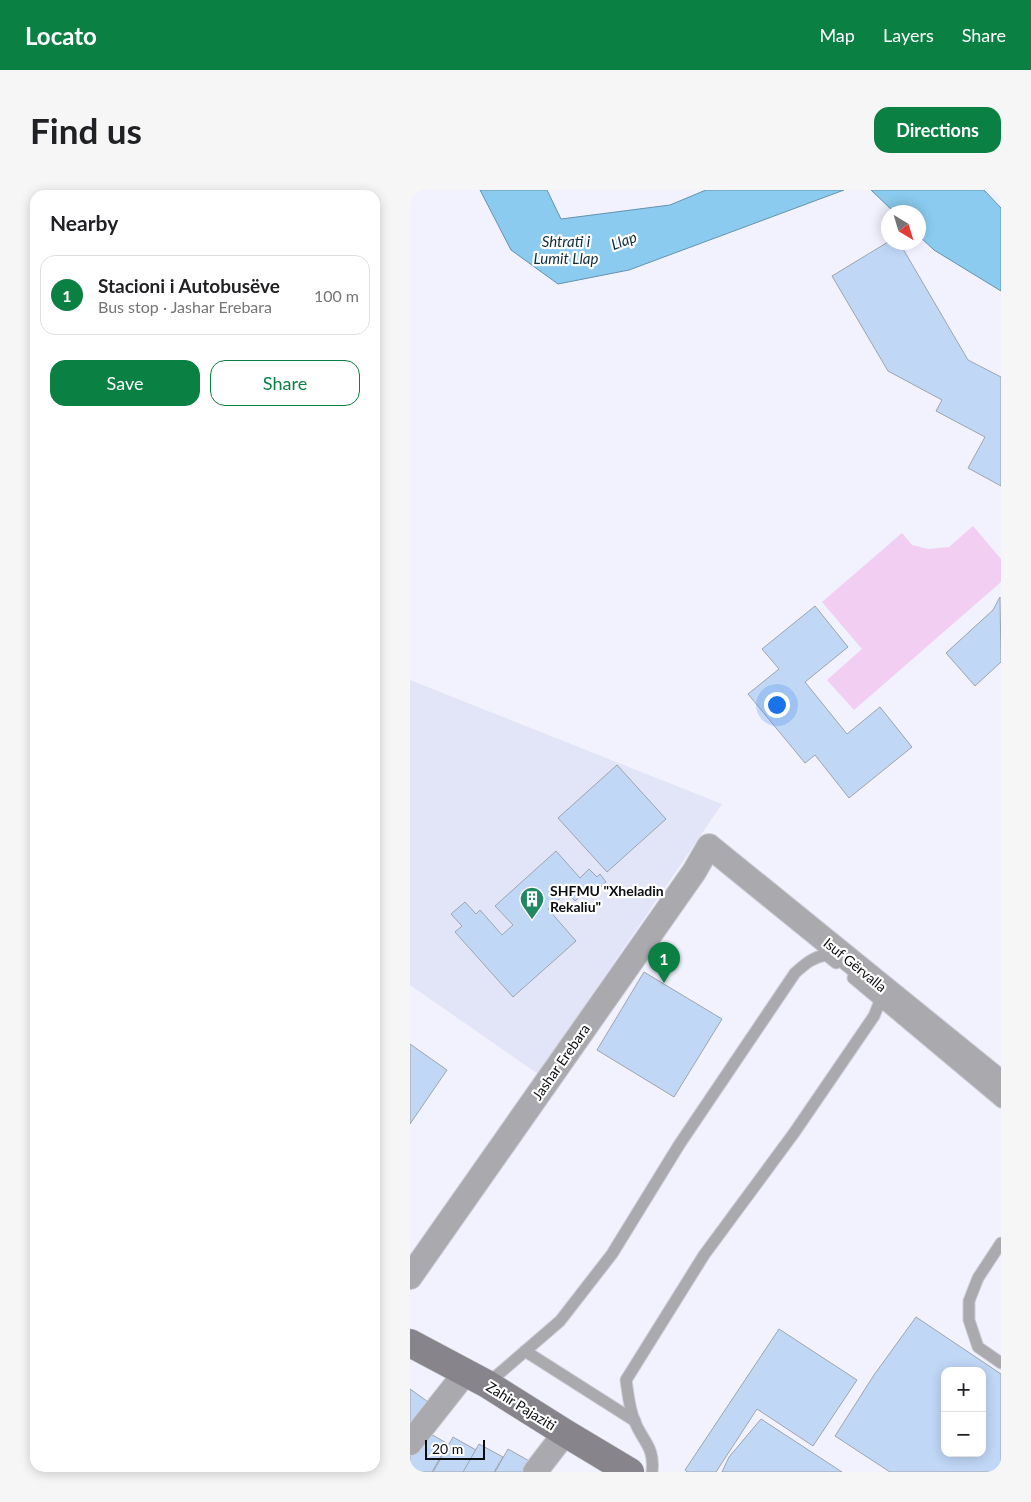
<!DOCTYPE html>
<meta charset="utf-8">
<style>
:root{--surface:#fff;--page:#f6f6f6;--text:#202124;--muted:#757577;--line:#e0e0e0;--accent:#0b8043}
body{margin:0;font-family:Lato,sans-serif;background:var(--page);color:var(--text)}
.controls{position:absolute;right:15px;bottom:15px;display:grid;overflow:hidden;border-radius:10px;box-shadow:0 2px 12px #0003}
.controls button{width:45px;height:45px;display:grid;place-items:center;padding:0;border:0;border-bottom:1px solid var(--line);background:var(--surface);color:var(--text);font:25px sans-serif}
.compass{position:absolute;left:471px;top:15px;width:45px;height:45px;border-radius:50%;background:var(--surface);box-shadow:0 2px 12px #0003;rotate:142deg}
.scale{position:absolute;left:15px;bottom:12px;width:60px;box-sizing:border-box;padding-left:5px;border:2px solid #0c0d10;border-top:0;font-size:14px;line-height:18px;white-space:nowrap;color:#0c0d10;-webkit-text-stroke:4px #fff;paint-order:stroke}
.you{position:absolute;left:366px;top:514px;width:18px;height:18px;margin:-12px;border:4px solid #fff;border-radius:50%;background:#1a73e8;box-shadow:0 0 0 8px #1a73e833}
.badge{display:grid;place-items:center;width:32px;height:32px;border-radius:50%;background:var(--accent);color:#fff;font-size:16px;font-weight:700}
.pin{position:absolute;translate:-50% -41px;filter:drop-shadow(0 1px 2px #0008)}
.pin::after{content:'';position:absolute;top:26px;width:18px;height:15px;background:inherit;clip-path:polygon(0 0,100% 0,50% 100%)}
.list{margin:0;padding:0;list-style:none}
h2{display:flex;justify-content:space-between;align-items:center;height:65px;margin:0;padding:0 20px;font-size:21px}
h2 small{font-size:16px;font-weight:400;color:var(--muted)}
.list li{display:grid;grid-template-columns:32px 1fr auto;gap:15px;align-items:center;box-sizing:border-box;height:80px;margin:0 10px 10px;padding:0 10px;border:1px solid var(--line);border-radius:15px}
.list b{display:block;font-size:19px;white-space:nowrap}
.list p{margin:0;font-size:16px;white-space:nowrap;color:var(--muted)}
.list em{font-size:16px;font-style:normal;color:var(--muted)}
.actions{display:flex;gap:10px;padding:15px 20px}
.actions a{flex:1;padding:11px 0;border:1px solid var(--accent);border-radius:15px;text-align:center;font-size:18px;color:var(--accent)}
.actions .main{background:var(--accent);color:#fff}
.map{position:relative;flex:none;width:591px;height:1282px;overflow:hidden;border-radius:15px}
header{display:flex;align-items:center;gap:30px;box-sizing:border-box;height:70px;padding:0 25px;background:var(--accent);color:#fff}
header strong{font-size:24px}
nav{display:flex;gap:28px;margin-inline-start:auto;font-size:18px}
.intro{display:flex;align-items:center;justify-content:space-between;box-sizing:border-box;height:120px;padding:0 30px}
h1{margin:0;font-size:35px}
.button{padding:12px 22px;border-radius:15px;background:var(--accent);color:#fff;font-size:18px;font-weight:700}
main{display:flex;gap:30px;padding:0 30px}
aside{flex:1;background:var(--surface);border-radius:15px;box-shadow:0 2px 12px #0003}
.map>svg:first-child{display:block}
</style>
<header>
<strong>Locato</strong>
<nav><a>Map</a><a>Layers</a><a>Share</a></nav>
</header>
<div class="intro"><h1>Find us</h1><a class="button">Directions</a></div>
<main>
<aside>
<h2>Nearby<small></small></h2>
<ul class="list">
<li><span class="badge">1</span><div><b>Stacioni i Autobusëve</b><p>Bus stop · Jashar Erebara</p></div><em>100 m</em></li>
</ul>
<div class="actions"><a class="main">Save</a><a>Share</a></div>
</aside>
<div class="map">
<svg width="591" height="1282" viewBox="0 0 591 1282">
<rect width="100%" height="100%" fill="#f1f2fe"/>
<!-- built -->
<path fill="#e2e5f7" d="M0 490 312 614 128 884 0 795Z"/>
<!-- green -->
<path fill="#f1cef2" d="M563 336 591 369V392L444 520 417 490 452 459 412 412 492 343 502 355 518 359 539 357Z"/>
<!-- water -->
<g fill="#8acbef" stroke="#6492ac">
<path d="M70 0H137L151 29 260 15 296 0H434L219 80 148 94 101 60Z"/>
<path d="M461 0H574L591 18V101L524 60 509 46 508 22H484Z"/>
</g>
<!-- building -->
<g fill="#c0d7f6" stroke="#9ea4ad" fill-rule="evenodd">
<path d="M478 52H489L558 170 591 187V296L558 278 575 247 526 221 532 210 478 181 422 86Z"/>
<path d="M590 407 591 472 565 496 536 463 583 420Z"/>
<path d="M405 416 438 457 395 492 437 544 470 517 502 557 439 608 405 565 395 573 338 504 369 479 352 459Z"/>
<path d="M207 575 256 629 197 682 148 628Z"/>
<path d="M146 661 170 688 179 679 187 687 190 684 196 692 184 703 179 698 165 711 157 702 138 719 166 751 103 807 45 742 52 736 41 724 55 712 66 724 70 720 92 745 103 735 85 716Z"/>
<path d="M234 782 312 829 264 907 187 860Z"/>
<path d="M0 854 37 880 0 934Z"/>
<path d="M506 1127 591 1184V1282H480L425 1246 464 1185ZM535 1181H572V1263H535Z"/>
<path d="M369 1139 447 1190 403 1256 347 1219 306 1282H277L275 1280Z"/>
<path d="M0 1199 21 1214 0 1243Z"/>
<path d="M351 1229 432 1282H312L319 1267Z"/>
<path d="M14 1240 38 1254 22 1282H0V1266Z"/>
<path d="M43 1247 66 1260 54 1282H23Z"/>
<path d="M69 1254 93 1267 84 1282H53Z"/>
<path d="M98 1259 121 1272 116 1282H85Z"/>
</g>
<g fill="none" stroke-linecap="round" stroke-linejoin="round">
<defs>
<g id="service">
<path d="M443 788 591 912"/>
<path d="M591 1053 568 1088 559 1111V1130L568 1157 591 1173"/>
<path d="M115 1161 225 1231"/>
<path d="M77 1194 150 1131 202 1064 269 955 385 783C395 774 403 767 416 765L426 773"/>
<path d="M242 1282C245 1257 233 1252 225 1232 219 1219 218 1203 216 1190L294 1065 384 943 464 826 470 811"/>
</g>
<g id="minor">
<path d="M0 1087 284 682 299 656 591 893"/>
<path d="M0 1253 56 1182"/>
<path d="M125 1282 155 1243"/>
</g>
<path id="secondary" d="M0 1153 77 1194 155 1243 220 1282"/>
</defs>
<!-- service casing -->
<use href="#service" stroke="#cccdd8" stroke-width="13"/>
<!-- minor casing -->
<use href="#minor" stroke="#cccdd8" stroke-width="26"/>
<!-- secondary casing -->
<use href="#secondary" stroke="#cccdd8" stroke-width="29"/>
<!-- service -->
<use href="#service" stroke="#aaa9ad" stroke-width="11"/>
<!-- minor -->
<use href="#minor" stroke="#aaa9ad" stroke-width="24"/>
<!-- secondary -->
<use href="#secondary" stroke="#87858b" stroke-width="28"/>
</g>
<!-- icons -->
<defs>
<symbol id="building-pin" viewBox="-11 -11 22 30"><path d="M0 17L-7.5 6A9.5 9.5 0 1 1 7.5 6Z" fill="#228864" stroke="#fff"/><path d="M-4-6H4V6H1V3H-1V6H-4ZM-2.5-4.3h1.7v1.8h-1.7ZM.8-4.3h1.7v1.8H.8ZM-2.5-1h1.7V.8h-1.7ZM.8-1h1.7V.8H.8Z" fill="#fff"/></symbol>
</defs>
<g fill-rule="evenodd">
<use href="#building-pin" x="108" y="695" width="28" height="38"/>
</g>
<g text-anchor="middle" stroke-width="4.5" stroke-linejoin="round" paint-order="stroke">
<!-- poi labels -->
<g font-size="14" font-weight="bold" fill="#0c0d10" stroke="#fff" text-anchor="start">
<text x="140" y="706">SHFMU "Xheladin<tspan x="140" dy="16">Rekaliu"</tspan></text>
</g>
<!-- street labels -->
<g font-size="14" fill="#0c0d10" stroke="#fff">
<text transform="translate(445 775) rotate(39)" y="5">Isuf Gërvalla</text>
<text transform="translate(151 872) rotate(-55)" y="5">Jashar Erebara</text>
<text transform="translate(111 1216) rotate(32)" y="5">Zahir Pajaziti</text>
</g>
<!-- water labels -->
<g font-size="15" font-style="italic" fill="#0e2d3c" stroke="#fff">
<text transform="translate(214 51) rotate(-20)" y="5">Llap</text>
<text x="156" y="57">Shtrati i<tspan x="156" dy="17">Lumit Llap</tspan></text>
</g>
</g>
</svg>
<div class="controls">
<button>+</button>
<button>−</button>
</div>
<svg class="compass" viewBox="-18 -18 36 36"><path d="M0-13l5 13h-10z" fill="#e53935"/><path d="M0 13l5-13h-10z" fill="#757577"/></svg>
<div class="scale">20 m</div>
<div class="you"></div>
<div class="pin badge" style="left:254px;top:793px">1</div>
</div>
</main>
